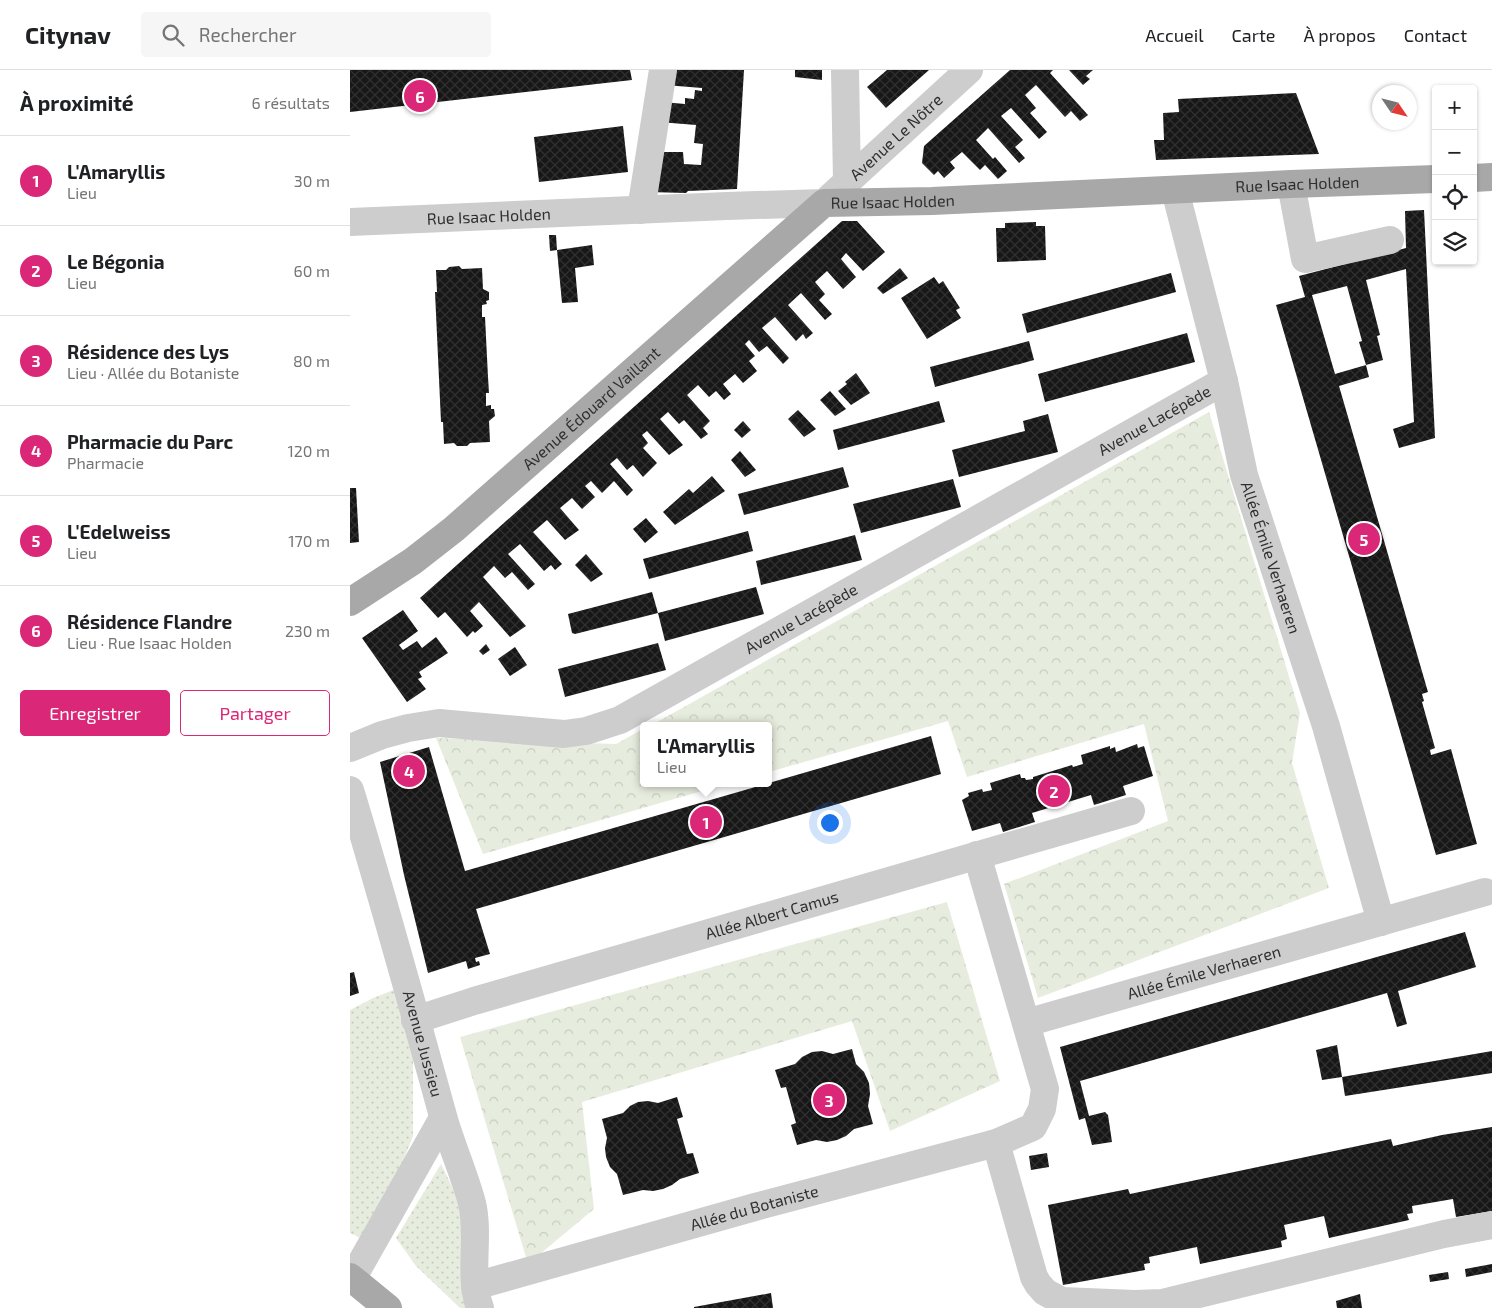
<!DOCTYPE html>
<html lang="fr">
<meta charset="utf-8">
<style>
:root{--surface:#fff;--page:#f6f6f6;--text:#202124;--muted:#757577;--line:#e0e0e0;--accent:#db2777}
body{margin:0;font-family:"Exo 2",sans-serif;background:var(--page);color:var(--text)}
.controls{position:absolute;right:15px;top:15px;display:grid;overflow:hidden;border-radius:5px;box-shadow:0 1px 4px #0004}
.controls button{width:45px;height:45px;display:grid;place-items:center;padding:0;border:0;border-bottom:1px solid var(--line);background:var(--surface);color:var(--text);font:25px sans-serif}
.compass{position:absolute;left:1022px;top:15px;width:45px;height:45px;border-radius:50%;background:var(--surface);box-shadow:0 1px 4px #0004;rotate:125deg}
.you{position:absolute;left:479px;top:752px;width:18px;height:18px;margin:-12px;border:4px solid #fff;border-radius:50%;background:#1a73e8;box-shadow:0 0 0 8px #1a73e833}
.badge{display:grid;place-items:center;width:32px;height:32px;border-radius:50%;background:var(--accent);color:#fff;font-size:16px;font-weight:700}
.pin{position:absolute;translate:-50% -50%;border:2px solid #fff;box-shadow:0 1px 5px #0006}
.popup{position:absolute;left:290px;top:652px;width:132px;height:65px;box-sizing:border-box;display:grid;place-content:center;border-radius:5px;background:var(--surface);filter:drop-shadow(0 1px 4px #0005);font-size:16px;white-space:nowrap;color:var(--muted)}
.popup b{font-size:19px;color:var(--text)}
.popup::after{content:'';position:absolute;left:50%;top:100%;margin-left:-10px;border:10px solid transparent;border-top-color:var(--surface)}
.list{margin:0;padding:0;list-style:none}
h2{display:flex;justify-content:space-between;align-items:center;height:65px;margin:0;padding:0 20px;font-size:21px}
h2 small{font-size:16px;font-weight:400;color:var(--muted)}
.list li{display:grid;grid-template-columns:32px 1fr auto;gap:15px;align-items:center;box-sizing:border-box;height:90px;padding:0 20px;border-top:1px solid var(--line)}
.list b{display:block;font-size:19px;white-space:nowrap}
.list p{margin:0;font-size:16px;white-space:nowrap;color:var(--muted)}
.list em{font-size:16px;font-style:normal;color:var(--muted)}
.actions{display:flex;gap:10px;padding:15px 20px}
.actions a{flex:1;padding:11px 0;border:1px solid var(--accent);border-radius:5px;text-align:center;font-size:18px;color:var(--accent)}
.actions .main{background:var(--accent);color:#fff}
.icon{flex:none;width:28px;height:28px;fill:none;stroke:currentColor;stroke-width:2;stroke-linecap:round;stroke-linejoin:round}
.map{position:relative;flex:none;width:1142px;height:1238px;overflow:hidden}
header{display:flex;align-items:center;gap:30px;box-sizing:border-box;height:70px;padding:0 25px;background:var(--surface);border-bottom:1px solid var(--line)}
header strong{font-size:24px}
nav{display:flex;gap:28px;margin-inline-start:auto;font-size:18px}
.search{width:350px;height:45px;background:var(--page);display:flex;align-items:center;gap:12px;box-sizing:border-box;padding:0 18px;border-radius:5px;color:var(--muted);font-size:19px}
main{display:flex}
aside{flex:1;background:var(--surface)}
.map>svg:first-child{display:block}
</style>
<header>
<strong>Citynav</strong>
<div class="search"><svg class="icon" aria-label="search" viewBox="0 0 24 24"><circle cx="10" cy="10" r="6"/><path d="M15 15l6 6"/></svg>Rechercher</div>
<nav><a>Accueil</a><a>Carte</a><a>À propos</a><a>Contact</a></nav>
</header>
<main>
<aside>
<h2>À proximité<small>6 résultats</small></h2>
<ul class="list">
<li><span class="badge">1</span><div><b>L'Amaryllis</b><p>Lieu</p></div><em>30 m</em></li>
<li><span class="badge">2</span><div><b>Le Bégonia</b><p>Lieu</p></div><em>60 m</em></li>
<li><span class="badge">3</span><div><b>Résidence des Lys</b><p>Lieu · Allée du Botaniste</p></div><em>80 m</em></li>
<li><span class="badge">4</span><div><b>Pharmacie du Parc</b><p>Pharmacie</p></div><em>120 m</em></li>
<li><span class="badge">5</span><div><b>L'Edelweiss</b><p>Lieu</p></div><em>170 m</em></li>
<li><span class="badge">6</span><div><b>Résidence Flandre</b><p>Lieu · Rue Isaac Holden</p></div><em>230 m</em></li>
</ul>
<div class="actions"><a class="main">Enregistrer</a><a>Partager</a></div>
</aside>
<div class="map">
<svg width="1142" height="1238" viewBox="0 0 1142 1238">
<defs>
<pattern id="grass-dots" width="8" height="8" patternUnits="userSpaceOnUse" patternTransform="scale(1.25)"><rect width="8" height="8" fill="#e7edde"/><path d="M2 2h.1M6 6h.1" fill="none" stroke="#c6ccbf" stroke-width="1.8" stroke-linecap="round"/></pattern>
<pattern id="park-crowns" width="20" height="18" patternUnits="userSpaceOnUse" patternTransform="scale(1.25)"><rect width="20" height="18" fill="#e7edde"/><path d="M2 6a3 3 0 1 1 6 0M12 15a3 3 0 1 1 6 0" fill="none" stroke="#c6ccbf"/></pattern>
<pattern id="building-cross-hatch" width="8" height="8" patternUnits="userSpaceOnUse" patternTransform="scale(1.25)"><rect width="8" height="8" fill="#171717"/><path d="M0 0l8 8M0 8l8-8" fill="none" stroke="#303030"/></pattern>
</defs>
<rect width="100%" height="100%" fill="#fff"/>
<!-- grass -->
<g fill="url(#grass-dots)">
<path d="M46 919 63 989V1066L39 1127 15 1170 0 1163V940L23 928Z"/>
<path d="M91 1094 109 1131 120 1238H110L66 1196 46 1168Z"/>
</g>
<!-- park -->
<g fill="url(#park-crowns)">
<path d="M859 342 950 643 942 693 979 818 688 928 654 814 818 751 794 654 617 707 598 651 419 702 418 656H300Z"/>
<path d="M293 659 294 713H380L133 784 86 668 266 674Z"/>
<path d="M597 832 650 1011 540 1061 502 951 232 1032 244 1139 178 1194 110 967Z"/>
</g>
<!-- building -->
<g fill="url(#building-cross-hatch)">
<path d="M0 0H280L282 10 0 42Z"/>
<path d="M317 0H394L387 119 338 121 336 123 298 122 305 82H333L334 94 351 95 353 74 344 73 346 55 309 52 313 32 335 34V28L344 29 345 20 352 21V18L315 15Z"/>
<path d="M445 0H472V10L445 7Z"/>
<path d="M537 0H579L536 38 517 17Z"/>
<path d="M660 0H703L700 3 738 45 730 51 721 41 715 47 686 15 675 25 686 38 680 43 697 62 689 69 661 38 651 46 673 70 665 77 675 88 669 93 638 58 626 70 643 89 645 87 657 101 648 109 635 95 630 100 612 82 600 92 605 98 594 108 588 101 584 105 572 93 574 76Z"/>
<path d="M719 0H743L736 6 740 9 733 15Z"/>
<path d="M946 23 969 84 806 90 804 70H814L813 43 829 42 828 29Z"/>
<path d="M273 56 278 102 189 112 184 67Z"/>
<path d="M1074 140 1085 368 1049 378 1043 359 1064 352 1056 199 1016 210 1030 265 1027 266 1033 290 1016 295 1009 272 1012 271 997 216 962 225 985 304 1016 295 1019 307 989 316 1078 622 1072 624 1074 631 1072 632 1085 678 1080 680 1081 685 1101 679 1127 774 1086 785 926 235 955 227 949 206 1056 178 1055 141Z"/>
<path d="M492 151H507L535 182 513 201 496 183 491 189 506 207 493 219 477 201 465 212 475 224 469 230 482 244 475 250 451 223 438 235 463 263 456 269 453 264 446 271 425 247 412 258 439 288 433 294 417 276 409 282 399 270 395 274 405 286 399 291 407 301 393 313 385 304 373 314 381 324 374 330 366 321 359 327 348 315 337 325 360 351 353 358 358 364 351 369 334 350 329 354 318 342 310 349 333 375 319 385 297 361 292 365 298 373 293 378 307 393 293 407 283 395 277 400 267 388 260 394 283 420 277 426 264 411 252 423 241 411 235 416 245 427 232 439 222 428 210 438 229 460 215 470 197 450 183 462 212 494 205 500 201 495 194 501 170 474 158 484 185 514 178 520 162 502 155 508 144 496 133 507 176 556 160 567 129 532 120 541 133 556 125 563 123 561 117 567 95 542 88 548 70 528Z"/>
<path d="M686 152V156H695L696 190 647 192 646 158H655V153Z"/>
<path d="M199 165H206L207 180 242 175 244 195 225 198 228 232 212 233 207 180 200 181Z"/>
<path d="M109 196 112 199 132 198 133 219 139 222V230L136 231 137 234 132 235V247H135L138 307 139 323H136V336L141 335V339H144L145 346 139 351 140 372 120 373 117 376H107L104 373 94 374 93 352H91L85 222H87L86 200H96L99 197Z"/>
<path d="M550 198 558 208 533 224 527 218Z"/>
<path d="M821 203 826 222 677 263 672 244Z"/>
<path d="M584 207 589 214 593 211 610 238 606 240 611 248 577 269 551 228Z"/>
<path d="M837 263 845 292 695 332 688 304Z"/>
<path d="M679 271 684 290 585 317 580 297Z"/>
<path d="M506 303 520 323 501 335 488 321 497 314 495 312Z"/>
<path d="M480 321 496 339 485 346 470 330Z"/>
<path d="M589 331 595 352 488 380 483 360Z"/>
<path d="M448 340 466 359 454 367 438 349Z"/>
<path d="M698 344 708 382 609 407 602 380 675 361 673 351Z"/>
<path d="M393 351 401 360 392 368 384 360Z"/>
<path d="M390 381 406 400 395 407 381 390Z"/>
<path d="M493 397 499 417 394 445 388 424Z"/>
<path d="M362 406 375 421 325 455 313 442 339 419 343 423Z"/>
<path d="M603 409 611 437 511 463 503 434Z"/>
<path d="M0 418H6L9 472 0 473Z"/>
<path d="M296 448 308 462 295 473 283 459Z"/>
<path d="M398 461 403 481 299 509 293 489Z"/>
<path d="M505 465 512 490 411 515 406 491Z"/>
<path d="M236 484 253 504 241 512 225 495Z"/>
<path d="M406 517 414 544 315 571 308 543Z"/>
<path d="M302 522 308 543 225 564 222 563 218 544Z"/>
<path d="M53 540 68 561 49 575 53 580 67 571 72 578 86 567 98 583 69 602 72 607 68 609 76 619 57 632 12 568Z"/>
<path d="M308 573 316 600 215 627 208 599Z"/>
<path d="M136 574 140 580 133 585 129 581Z"/>
<path d="M165 577 177 595 160 606 148 589Z"/>
<path d="M581 666 591 704 126 839 140 884 125 888 126 892 129 891 130 895 118 899 116 891 78 903 54 805 30 692 79 677 115 801Z"/>
<path d="M787 674 788 678 794 676 803 706 773 716 776 725 744 735 741 725 682 743 685 752 653 762 650 753 622 761 612 730 619 726 618 723 632 719 633 722 642 720 640 713 670 704 671 708H675L676 710 683 709V707L722 695 723 697 733 694 731 685 760 676V679L765 677 766 682Z"/>
<path d="M1115 862 1126 897 1048 921 1057 954 1047 957 1037 923 730 1011 739 1046 755 1042 758 1045 762 1072 742 1075 735 1048 729 1050 710 977Z"/>
<path d="M4 902 9 923 0 926V903Z"/>
<path d="M987 975 992 1007 972 1010 966 980Z"/>
<path d="M502 979 506 994 514 1002 519 1013 520 1024 518 1036 523 1054 504 1059 496 1066 487 1070 477 1072 466 1070 447 1075 441 1055 446 1053 436 1017 431 1018 425 1000 445 994 452 987 462 982 472 981 483 984Z"/>
<path d="M1142 981V1003L995 1026 992 1007Z"/>
<path d="M327 1027 333 1047 327 1049 337 1084 343 1083 349 1103 330 1109 322 1115 313 1119 303 1121 293 1120 273 1125 267 1104 260 1097 256 1087 255 1078 257 1068 252 1049 273 1043 280 1036 288 1032 298 1031 308 1033Z"/>
<path d="M1142 1057V1141L1106 1147 1103 1129 1062 1136 1063 1143 1057 1144 1059 1150 979 1168 974 1146 934 1155 937 1169 931 1171 932 1177 850 1194 847 1177 799 1187 800 1193 794 1194 795 1200 713 1215 698 1135 778 1119 780 1124 1041 1069 1043 1076 1092 1065Z"/>
<path d="M697 1083 699 1097 681 1100 679 1086Z"/>
<path d="M1142 1194V1202L1116 1207 1115 1199Z"/>
<path d="M1098 1202 1099 1209 1080 1212 1079 1205Z"/>
<path d="M421 1223 423 1238H344V1237Z"/>
<path d="M1010 1224 1012 1238H987L986 1231Z"/>
</g>
<g fill="none" stroke-linecap="round" stroke-linejoin="round">
<!-- minor -->
<g stroke="#cdcdcd" stroke-width="28">
<path d="M495 0 497 112"/>
<path d="M941 114 955 189 1040 170"/>
<path id="s1" d="M825 120 874 311 894 405 976 656 1031 852"/>
<path d="M291 140 313 0"/>
<path id="s2" d="M0 152 377 136 474 133 619 0"/>
<path id="s3" d="M0 678 32 665 58 658 89 653 214 664 236 661 270 650 874 311"/>
<path id="s4" d="M0 720C33 828 63 937 93 1046 101 1075 114 1103 122 1133 130 1167 118 1205 130 1238"/>
<path id="s5" d="M65 950 124 931 781 741"/>
<path id="s6" d="M676 953 1135 822"/>
<path d="M646 1073 684 1207 688 1214 695 1222 712 1231 785 1234 812 1233 1094 1164 1142 1155"/>
<path d="M2 1209 93 1048"/>
<path id="s7" d="M125 1216 405 1137 646 1073 683 1057 692 1039 695 1019 627 785"/>
</g>
<!-- major -->
<g stroke="#a8a8a8" stroke-width="28">
<path d="M1123 108 1142 107"/>
<path id="s8" d="M0 532 63 491 104 459 474 133 582 131 941 114 1086 109"/>
<path d="M0 1207 38 1238"/>
</g>
</g>
<g text-anchor="middle" stroke-width="5" stroke-linejoin="round" paint-order="stroke">
<!-- street labels -->
<g font-size="16" fill="#303030" stroke="#fff">
<text dy="6" stroke="none"><textPath href="#s2" startOffset="572">Avenue Le Nôtre</textPath></text>
<text dy="6" stroke="none"><textPath href="#s8" startOffset="1094">Rue Isaac Holden</textPath></text>
<text dy="6" stroke="none"><textPath href="#s8" startOffset="689">Rue Isaac Holden</textPath></text>
<text dy="6" stroke="none"><textPath href="#s2" startOffset="139">Rue Isaac Holden</textPath></text>
<text dy="6" stroke="none"><textPath href="#s8" startOffset="310">Avenue Édouard Vaillant</textPath></text>
<text dy="6" stroke="none"><textPath href="#s3" startOffset="889">Avenue Lacépède</textPath></text>
<text dy="6" stroke="none"><textPath href="#s1" startOffset="380">Allée Émile Verhaeren</textPath></text>
<text dy="6" stroke="none"><textPath href="#s3" startOffset="484">Avenue Lacépède</textPath></text>
<text dy="6" stroke="none"><textPath href="#s5" startOffset="372">Allée Albert Camus</textPath></text>
<text dy="6" stroke="none"><textPath href="#s6" startOffset="185">Allée Émile Verhaeren</textPath></text>
<text dy="6" stroke="none"><textPath href="#s4" startOffset="264">Avenue Jussieu</textPath></text>
<text dy="6" stroke="none"><textPath href="#s7" startOffset="290">Allée du Botaniste</textPath></text>
</g>
</g>
</svg>
<div class="controls">
<button>+</button>
<button>−</button>
<button><svg class="icon" aria-label="locate" viewBox="0 0 24 24"><circle cx="12" cy="12" r="6"/><path d="M12 2v4M12 18v4M2 12h4M18 12h4"/></svg></button>
<button><svg class="icon" aria-label="layers" viewBox="0 0 24 24"><path d="M12 4l9 5-9 5-9-5zM3 14l9 5 9-5"/></svg></button>
</div>
<svg class="compass" viewBox="-18 -18 36 36"><path d="M0-13l5 13h-10z" fill="#e53935"/><path d="M0 13l5-13h-10z" fill="#757577"/></svg>
<div class="you"></div>
<div class="pin badge" style="left:356px;top:752px">1</div>
<div class="popup"><b>L'Amaryllis</b>Lieu</div>
<div class="pin badge" style="left:704px;top:721px">2</div>
<div class="pin badge" style="left:479px;top:1030px">3</div>
<div class="pin badge" style="left:59px;top:701px">4</div>
<div class="pin badge" style="left:1014px;top:469px">5</div>
<div class="pin badge" style="left:70px;top:26px">6</div>
</div>
</main>
